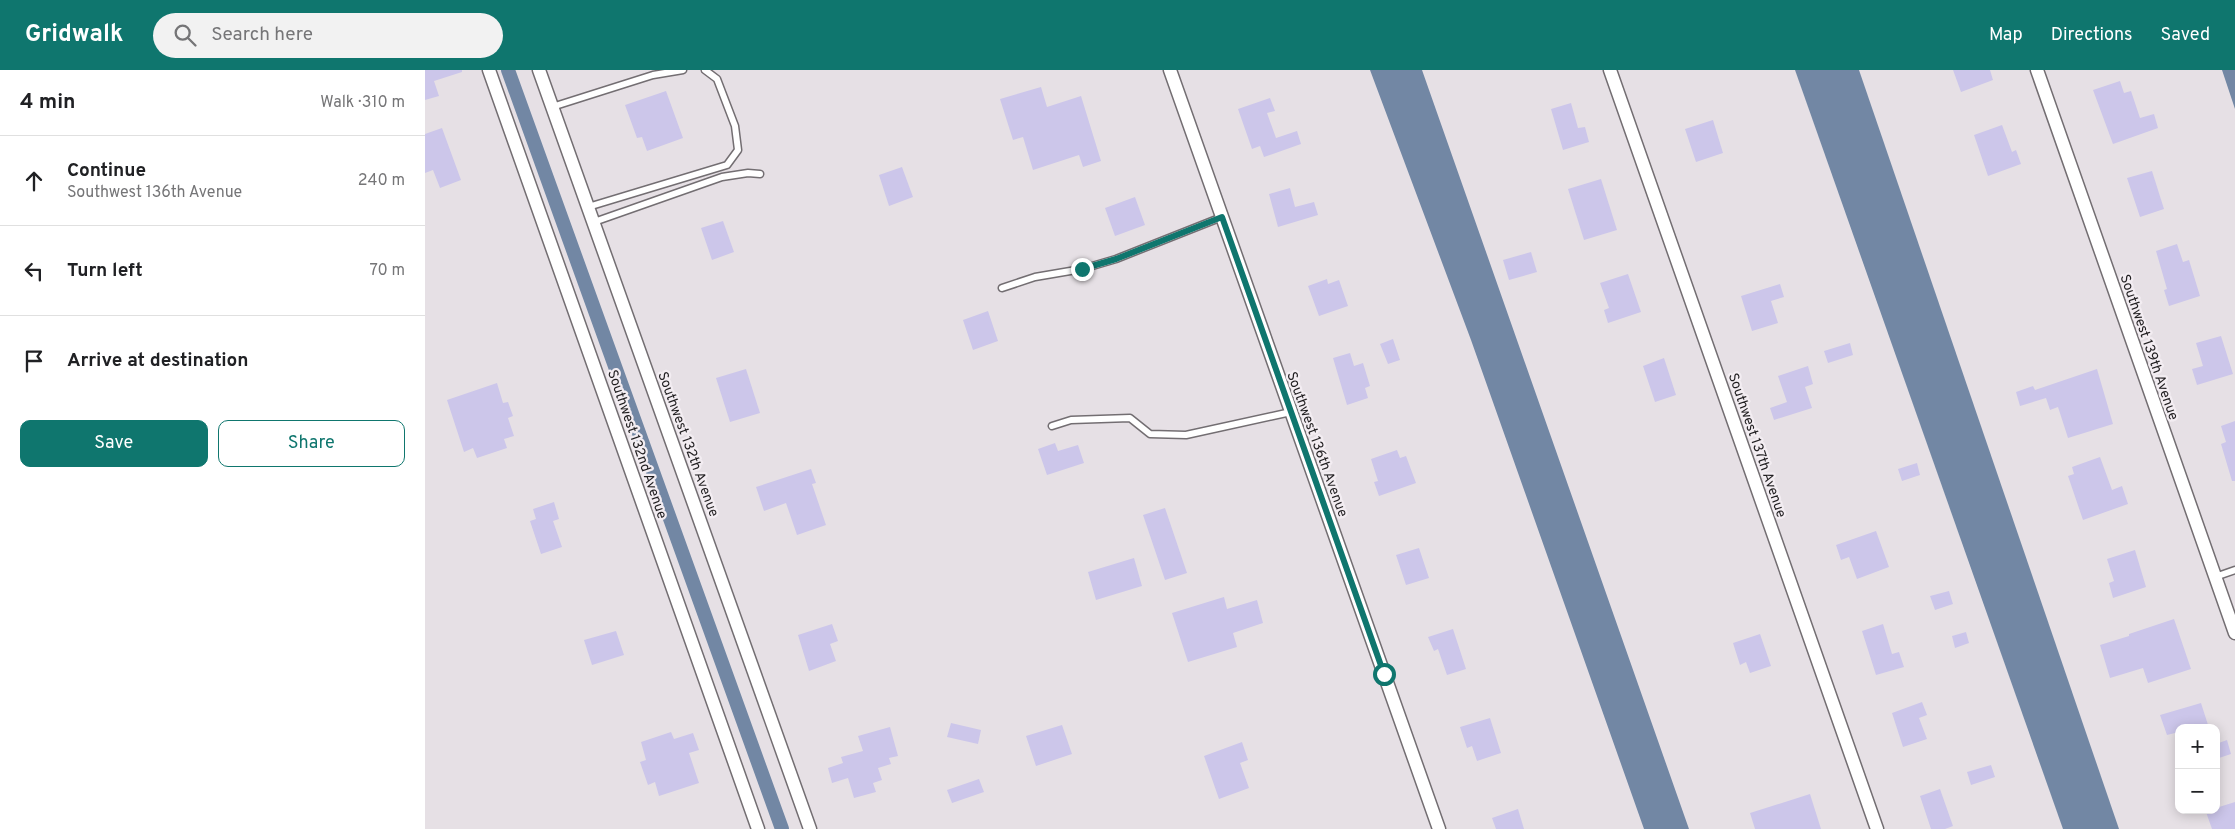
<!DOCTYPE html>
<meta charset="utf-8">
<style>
:root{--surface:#fff;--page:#f2f2f2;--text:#202124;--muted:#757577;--line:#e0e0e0;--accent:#0f766e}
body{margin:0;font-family:Overpass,sans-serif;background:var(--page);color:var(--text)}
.controls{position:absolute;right:15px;bottom:15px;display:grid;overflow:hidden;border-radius:10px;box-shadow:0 2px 12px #0003}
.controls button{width:45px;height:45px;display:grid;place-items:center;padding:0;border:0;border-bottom:1px solid var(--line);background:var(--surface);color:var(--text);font:25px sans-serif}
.stop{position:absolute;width:15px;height:15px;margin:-11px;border:4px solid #0f766e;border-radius:50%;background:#fff}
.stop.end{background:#0f766e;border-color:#fff;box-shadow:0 1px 5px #0008}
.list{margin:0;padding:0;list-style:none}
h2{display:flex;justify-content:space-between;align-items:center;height:65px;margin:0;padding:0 20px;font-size:21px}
h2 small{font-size:16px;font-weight:400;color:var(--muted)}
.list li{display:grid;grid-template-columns:32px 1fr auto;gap:15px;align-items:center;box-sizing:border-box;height:90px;padding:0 20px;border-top:1px solid var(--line)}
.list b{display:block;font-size:19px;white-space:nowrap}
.list p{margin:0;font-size:16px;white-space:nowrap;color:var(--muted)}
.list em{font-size:16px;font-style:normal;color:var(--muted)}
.actions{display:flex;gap:10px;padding:15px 20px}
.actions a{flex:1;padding:11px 0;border:1px solid var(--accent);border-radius:10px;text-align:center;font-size:18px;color:var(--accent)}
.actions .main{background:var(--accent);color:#fff}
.icon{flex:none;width:28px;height:28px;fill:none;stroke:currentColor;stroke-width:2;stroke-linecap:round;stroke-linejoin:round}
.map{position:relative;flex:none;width:1810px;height:759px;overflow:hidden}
header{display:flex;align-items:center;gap:30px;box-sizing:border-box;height:70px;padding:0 25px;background:var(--accent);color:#fff}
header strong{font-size:24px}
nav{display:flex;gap:28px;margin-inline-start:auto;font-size:18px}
.search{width:350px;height:45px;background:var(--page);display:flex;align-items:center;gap:12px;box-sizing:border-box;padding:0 18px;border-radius:28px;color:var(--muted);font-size:19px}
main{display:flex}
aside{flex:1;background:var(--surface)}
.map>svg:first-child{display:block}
</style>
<header>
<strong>Gridwalk</strong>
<div class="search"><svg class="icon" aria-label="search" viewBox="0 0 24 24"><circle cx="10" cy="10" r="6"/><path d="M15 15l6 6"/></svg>Search here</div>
<nav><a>Map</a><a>Directions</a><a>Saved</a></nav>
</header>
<main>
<aside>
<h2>4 min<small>Walk · 310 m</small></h2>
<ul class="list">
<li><svg class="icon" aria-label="ahead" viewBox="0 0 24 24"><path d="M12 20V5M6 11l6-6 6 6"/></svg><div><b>Continue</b><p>Southwest 136th Avenue</p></div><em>240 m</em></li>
<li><svg class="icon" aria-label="left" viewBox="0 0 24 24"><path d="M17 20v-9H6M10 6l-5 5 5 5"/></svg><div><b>Turn left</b></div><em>70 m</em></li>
<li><svg class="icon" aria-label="arrive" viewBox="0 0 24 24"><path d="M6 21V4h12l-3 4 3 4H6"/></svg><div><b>Arrive at destination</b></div></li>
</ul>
<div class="actions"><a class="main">Save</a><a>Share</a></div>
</aside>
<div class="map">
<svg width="1810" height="759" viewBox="0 0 1810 759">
<rect width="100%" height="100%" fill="#e6e0e5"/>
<!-- water -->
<g fill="#7287a4">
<path d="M945 0H997L1264 759H1219L1046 270Z"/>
<path d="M1370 0H1434L1694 759H1638Z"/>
<path d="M1797 0H1810V39Z"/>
</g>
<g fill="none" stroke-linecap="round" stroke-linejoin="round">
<!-- canal -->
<path stroke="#7287a4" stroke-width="14" d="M83 0 357 759"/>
</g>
<!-- building -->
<g fill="#ccc6ea">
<path d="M0 0H37V2L9 11 14 26 0 30Z"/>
<path d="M1528 0H1565L1568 10 1536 22Z"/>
<path d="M1695 11 1699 23 1706 21 1715 48 1729 44 1733 58 1688 74 1668 20Z"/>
<path d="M616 17 622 37 656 26 676 91 658 97 654 85 608 100 598 67 588 70 575 29Z"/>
<path d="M241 21 258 68 222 81 217 67 212 68 200 35Z"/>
<path d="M845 28 850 41 842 43 851 68 872 61 876 74 839 87 835 76 827 79 813 39Z"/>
<path d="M1146 33 1153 58 1160 57 1164 72 1138 80 1126 39Z"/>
<path d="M1288 50 1298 83 1271 92 1260 59Z"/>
<path d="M1577 55 1587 82 1591 80 1596 94 1563 106 1549 65Z"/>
<path d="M17 58 36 110 15 118 8 100 0 103V64Z"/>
<path d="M477 97 488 127 464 136 454 105Z"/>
<path d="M1727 101 1739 139 1715 147 1702 108Z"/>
<path d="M1176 109 1192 160 1159 170 1143 119Z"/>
<path d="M865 118 870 137 889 132 893 145 853 157 844 124Z"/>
<path d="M710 127 720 155 690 166 680 138Z"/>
<path d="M298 151 309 182 287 190 276 158Z"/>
<path d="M1752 174 1758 192 1764 190 1775 226 1744 236 1739 220 1742 219 1731 181Z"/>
<path d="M1106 182 1112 202 1084 210 1078 190Z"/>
<path d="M1203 204 1216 242 1183 253 1179 240 1184 238 1175 213Z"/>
<path d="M902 209 903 214 914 210 923 236 894 246 883 216Z"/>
<path d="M1355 214 1359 227 1346 231 1353 253 1327 261 1316 226Z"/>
<path d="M563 241 573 271 548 280 538 250Z"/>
<path d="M1796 266 1808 304 1772 315 1767 299 1778 296 1771 273Z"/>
<path d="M968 269 975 290 963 294 955 274Z"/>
<path d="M1425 273 1428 285 1403 293 1399 281Z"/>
<path d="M925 283 929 296 938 293 945 316 940 318 943 328 922 335 908 288Z"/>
<path d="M1239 288 1251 325 1230 332 1218 296Z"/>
<path d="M1383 296 1388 314 1380 317 1387 338 1349 350 1345 338 1362 332 1353 306Z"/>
<path d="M321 299 335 343 305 352 291 308Z"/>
<path d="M1672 299 1688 354 1643 368 1633 337 1625 340 1621 328 1595 336 1591 322 1608 316 1610 320Z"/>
<path d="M72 313 78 333 83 332 88 346 83 348 89 366 79 369 82 378 52 388 48 378 39 382 22 330Z"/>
<path d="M1810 351V411H1807L1796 374 1801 372 1796 356Z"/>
<path d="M630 373 633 381 653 375 659 393 622 405 613 379Z"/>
<path d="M972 380 975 388 981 386 991 413 954 426 949 412 953 411 946 389Z"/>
<path d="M1675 387 1687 420 1697 416 1703 434 1658 450 1643 406 1649 404 1647 397Z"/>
<path d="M1492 393 1495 405 1477 411 1473 399Z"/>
<path d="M386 399 391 413 387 414 401 455 372 465 361 433 339 441 331 417Z"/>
<path d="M129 432 134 449 128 451 137 477 116 484 105 451 111 449 108 439Z"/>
<path d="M740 438 762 503 740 510 718 445Z"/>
<path d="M1451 461 1464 497 1432 509 1424 487 1416 490 1411 475Z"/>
<path d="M994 478 1004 508 981 515 971 485Z"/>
<path d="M1710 480 1721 517 1688 528 1684 513 1689 511 1682 489Z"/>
<path d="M709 488 717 516 671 530 663 502Z"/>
<path d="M1524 521 1528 534 1510 540 1505 526Z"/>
<path d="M799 527 802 539 832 530 838 553 808 563 812 577 763 592 747 543Z"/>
<path d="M1749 549 1766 599 1723 613 1718 598 1685 608 1675 575 1704 566V564Z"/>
<path d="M407 554 413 571 405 574 411 591 384 601 373 565Z"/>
<path d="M1458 554 1467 584 1474 582 1479 597 1451 605 1437 561Z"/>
<path d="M1028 559 1041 599 1022 605 1013 579 1009 581 1003 567Z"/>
<path d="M191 561 199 585 167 595 159 570Z"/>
<path d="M1541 562 1544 573 1530 578 1527 566Z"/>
<path d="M1335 564 1346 596 1325 603 1321 592 1315 595 1308 573Z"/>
<path d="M1497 632 1502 645 1494 648 1502 669 1478 677 1467 643Z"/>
<path d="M1776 633 1784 658H1754V662L1742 665 1735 645Z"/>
<path d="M1065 648 1076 683 1052 691 1047 676 1042 678 1035 657Z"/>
<path d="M526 653 556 660 553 674 522 667Z"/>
<path d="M637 655 647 684 611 696 601 666Z"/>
<path d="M465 657 473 686 464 688 466 694 453 698 457 710 448 713 451 722 429 728 423 708 407 713 403 698 418 693 416 687 438 681 433 666Z"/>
<path d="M246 662 249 669 268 663 274 680 264 683 274 713 234 726 230 712 223 715 215 692 221 690 216 672Z"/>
<path d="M1802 670 1806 684 1791 689V674Z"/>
<path d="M817 672 823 690 815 693 824 718 794 729 779 686Z"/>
<path d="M1566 695 1570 707 1546 715 1542 702Z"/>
<path d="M554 709 559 722 527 733 522 720Z"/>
<path d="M1515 719 1528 756 1520 759H1506L1495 726Z"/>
<path d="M1385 724 1396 759H1330L1325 743Z"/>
<path d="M1810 732V759H1787L1781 742 1791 740V738Z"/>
<path d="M1093 739 1099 759H1071L1067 748Z"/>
</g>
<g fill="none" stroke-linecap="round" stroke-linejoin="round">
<defs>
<g id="lane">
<path d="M127 37 228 5 258 0"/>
<path d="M163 137 302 95 313 80 310 56 292 9 280 0"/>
<path d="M169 152 297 107 323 103 335 104"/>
<path d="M577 218 610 207 657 199 691 189 797 147"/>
<path d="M627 356 646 350 705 348 725 364 761 365 866 342"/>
<path d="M1790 507 1810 500"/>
</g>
<g id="street">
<path d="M64 0 333 759"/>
<path d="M114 0 385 759"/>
<path d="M745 0 1014 759"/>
<path d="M1185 0 1452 759"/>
<path d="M1612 0 1810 563"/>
</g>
</defs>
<!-- lane casing -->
<use href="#lane" stroke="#736e72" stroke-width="9"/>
<!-- street casing -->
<use href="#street" stroke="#736e72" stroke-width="15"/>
<!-- lane -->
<use href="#lane" stroke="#fff" stroke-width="6"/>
<!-- street -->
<use href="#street" stroke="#fff" stroke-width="12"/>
</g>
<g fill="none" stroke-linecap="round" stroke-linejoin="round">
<!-- route -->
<path stroke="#0f766e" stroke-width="6" d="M657 199 691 189 797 147 959 604"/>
</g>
<g text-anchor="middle" stroke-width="4.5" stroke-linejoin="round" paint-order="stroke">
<!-- street labels -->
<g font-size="14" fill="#201e20" stroke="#f3edf2">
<text transform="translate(1725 277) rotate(71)" y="5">Southwest 139th Avenue</text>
<text transform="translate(213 374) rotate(71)" y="5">Southwest 132nd Avenue</text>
<text transform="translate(264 374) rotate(70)" y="5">Southwest 132th Avenue</text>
<text transform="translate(893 374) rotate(70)" y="5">Southwest 136th Avenue</text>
<text transform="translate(1333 375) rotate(71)" y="5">Southwest 137th Avenue</text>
</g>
</g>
</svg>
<div class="controls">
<button>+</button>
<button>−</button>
</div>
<div class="stop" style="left:959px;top:604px"></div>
<div class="stop end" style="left:657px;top:199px"></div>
</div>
</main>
